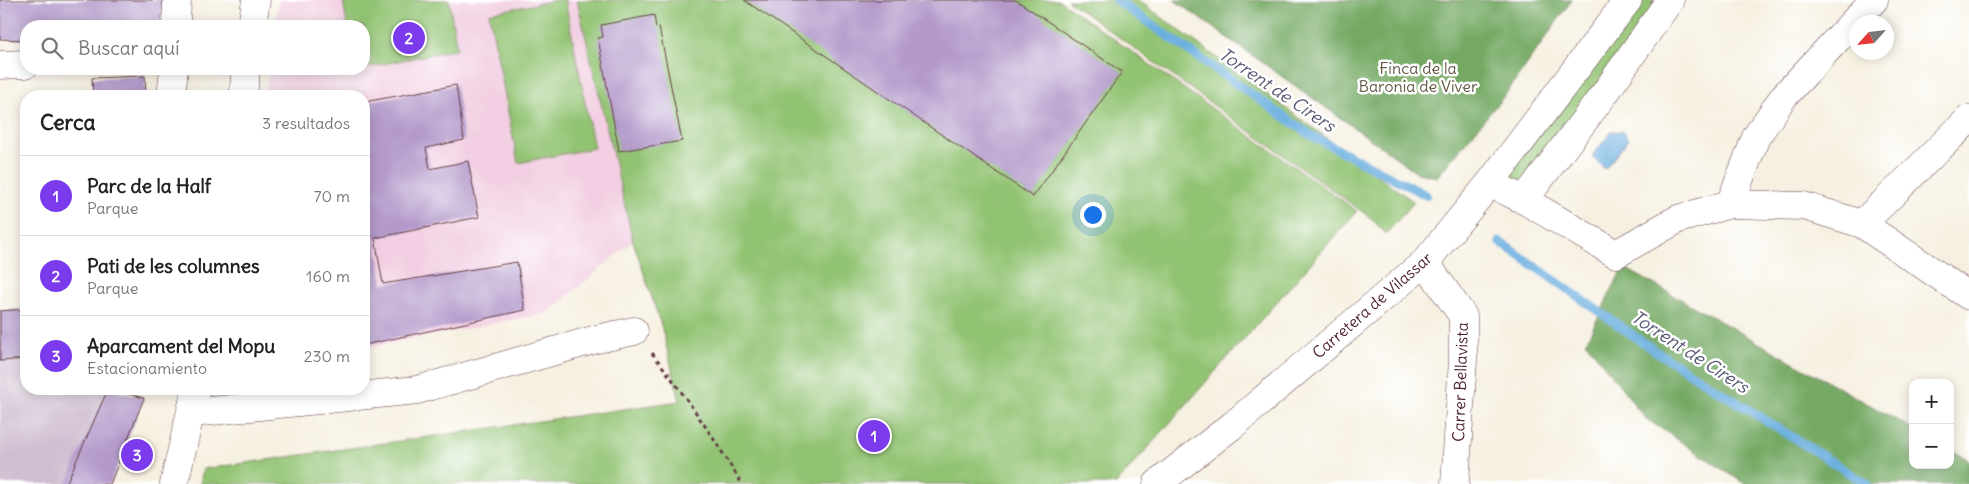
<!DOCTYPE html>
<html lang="es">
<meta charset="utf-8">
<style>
:root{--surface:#fff;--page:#f6f6f6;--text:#222;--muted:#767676;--line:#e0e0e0;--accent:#7c3aed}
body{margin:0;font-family:Delius,sans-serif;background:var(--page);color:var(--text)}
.controls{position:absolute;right:15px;bottom:15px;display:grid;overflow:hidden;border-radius:10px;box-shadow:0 2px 12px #0003}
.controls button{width:45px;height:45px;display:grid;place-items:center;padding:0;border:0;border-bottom:1px solid var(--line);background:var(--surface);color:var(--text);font:25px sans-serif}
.compass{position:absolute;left:1849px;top:15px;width:45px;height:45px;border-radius:50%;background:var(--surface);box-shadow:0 2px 12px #0003;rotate:243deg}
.you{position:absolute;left:1092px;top:214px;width:18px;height:18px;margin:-12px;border:4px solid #fff;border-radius:50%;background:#1a73e8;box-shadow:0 0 0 8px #1a73e833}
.badge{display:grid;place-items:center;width:32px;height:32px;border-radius:50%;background:var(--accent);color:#fff;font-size:16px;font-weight:700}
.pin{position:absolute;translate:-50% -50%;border:2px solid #fff;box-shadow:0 1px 5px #0006}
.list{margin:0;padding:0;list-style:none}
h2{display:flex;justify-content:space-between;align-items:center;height:65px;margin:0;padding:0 20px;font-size:21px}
h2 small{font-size:16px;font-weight:400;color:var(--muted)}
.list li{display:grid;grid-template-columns:32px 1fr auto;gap:15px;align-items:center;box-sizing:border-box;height:80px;padding:0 20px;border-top:1px solid var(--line)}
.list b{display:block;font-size:19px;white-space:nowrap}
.list p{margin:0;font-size:16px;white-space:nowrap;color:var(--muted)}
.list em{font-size:16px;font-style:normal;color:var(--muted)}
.icon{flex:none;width:28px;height:28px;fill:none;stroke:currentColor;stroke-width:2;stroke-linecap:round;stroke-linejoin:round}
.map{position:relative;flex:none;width:1969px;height:484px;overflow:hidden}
.search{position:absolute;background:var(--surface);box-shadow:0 2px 12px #0003;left:20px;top:20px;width:350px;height:55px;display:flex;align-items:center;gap:12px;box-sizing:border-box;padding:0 18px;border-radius:20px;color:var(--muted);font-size:19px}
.panel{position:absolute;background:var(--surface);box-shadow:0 2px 12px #0003;left:20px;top:90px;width:350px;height:305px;border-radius:20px}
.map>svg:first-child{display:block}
</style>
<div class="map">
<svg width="1969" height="484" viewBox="0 0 1969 484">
<rect width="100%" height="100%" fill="#fff"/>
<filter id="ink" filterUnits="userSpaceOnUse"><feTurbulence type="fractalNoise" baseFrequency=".02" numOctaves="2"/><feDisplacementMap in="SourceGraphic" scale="10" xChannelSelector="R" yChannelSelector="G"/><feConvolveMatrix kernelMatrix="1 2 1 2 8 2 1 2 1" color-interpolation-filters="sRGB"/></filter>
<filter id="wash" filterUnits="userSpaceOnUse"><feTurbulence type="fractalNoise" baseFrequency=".0096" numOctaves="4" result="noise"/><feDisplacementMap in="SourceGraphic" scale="20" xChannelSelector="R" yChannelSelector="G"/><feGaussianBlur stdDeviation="1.12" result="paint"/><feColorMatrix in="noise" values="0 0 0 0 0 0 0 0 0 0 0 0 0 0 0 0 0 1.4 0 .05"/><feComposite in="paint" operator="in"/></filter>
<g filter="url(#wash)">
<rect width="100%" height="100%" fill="#f6f0e0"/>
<!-- built -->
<path fill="#f2cfe2" d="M279 0H577L633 241 548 313 364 348V96H265L269 69H364V26H275Z"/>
<!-- industrial -->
<path fill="#cfbdd0" d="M26 309V389H110L144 398 110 484H0V311Z"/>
<!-- green -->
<g fill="#92c372" stroke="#6e714e">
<path d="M343 0H449L457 49 364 68V26H347Z"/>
<path d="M557 0H565L594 148 518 163 489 13Z"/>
<path d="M577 0H1059L1357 211 1116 484H200L203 469 680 401 661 325 633 241Z"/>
<path d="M1067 0H1138L1414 202 1386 234 1371 218Z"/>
<path d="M1628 0H1670L1524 200 1490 183Z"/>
</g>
<!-- forest -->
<g fill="#75a964" stroke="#606448">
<path d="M1174 0H1572L1509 90 1437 177 1418 173Z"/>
<path d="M1623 267 1913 429V465H1950V449L1969 460V484H1745L1645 418 1586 342Z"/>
</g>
<!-- water -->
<path fill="#69aedf" stroke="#5a6685" d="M1612 131 1624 132 1628 140 1605 169 1592 156Z"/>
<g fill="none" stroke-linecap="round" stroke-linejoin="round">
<!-- stream -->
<g stroke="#69aedf" stroke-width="9">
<path d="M1116 0 1312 136 1426 195"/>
<path d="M1500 242 1654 350 1867 484"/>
</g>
</g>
<g id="blocks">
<!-- building -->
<g fill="#b39aca">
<path d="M0 0H163L162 26H26V40L0 39Z"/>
<path d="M744 0H1016L1122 72 1033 197Z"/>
<path d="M654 15 656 28 659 27 682 141 619 151 598 38 603 37 601 25Z"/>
<path d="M145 76 146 96H93L92 78Z"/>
<path d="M456 85 464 140 426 148 430 169 468 161 479 217 375 238 383 284 517 262 525 310 364 345V102Z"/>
<path d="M26 309V359L0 361V311Z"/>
<path d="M108 389 144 398 110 484H66Z"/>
</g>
</g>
</g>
<g filter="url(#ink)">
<use href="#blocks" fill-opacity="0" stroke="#643e46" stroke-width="1"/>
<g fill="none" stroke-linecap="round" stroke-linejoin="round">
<defs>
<g id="minor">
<path d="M176 26 177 0"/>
<path d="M252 26 256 0"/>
<path d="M0 65 26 64"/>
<path d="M171 96 174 69"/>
<path d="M243 96 246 69"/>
<path d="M1490 183 1524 200 1616 254 1678 219 1730 204 1804 206 1862 224 1969 296"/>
<path d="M1524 200 1605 93 1670 0"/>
<path d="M1730 204 1756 137 1784 96 1874 0"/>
<path d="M1862 224 1969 119"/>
<path d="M1425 262 1463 316V360L1455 484"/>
<path d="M192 413 417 390 597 339 634 331"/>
<path d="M174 484 196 389"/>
<path d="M1157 484 1233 425 1425 262 1490 183 1628 0"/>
</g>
</defs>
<!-- minor casing -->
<use href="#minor" stroke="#643e46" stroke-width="29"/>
<!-- path -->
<path stroke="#643e46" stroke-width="3" stroke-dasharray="4 4" stroke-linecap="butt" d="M652 353C685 395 714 438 742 484"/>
<!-- minor -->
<use href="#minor" stroke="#fff" stroke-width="28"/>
</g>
</g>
<g text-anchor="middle" stroke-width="5" stroke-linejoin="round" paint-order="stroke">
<!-- park labels -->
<g font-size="16" fill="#635844" stroke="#fff">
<text x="1418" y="74">Finca de la<tspan x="1418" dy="18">Baronia de Viver</tspan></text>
</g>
<!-- street labels -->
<g font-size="16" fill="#4a1f2b" stroke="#fff">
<text transform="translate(1372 305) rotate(-41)" y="6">Carretera de Vilassar</text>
<text transform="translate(1460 382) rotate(-88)" y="6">Carrer Bellavista</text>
</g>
<!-- water labels -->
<g font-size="18" font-style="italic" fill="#565873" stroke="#fff">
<text transform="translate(1277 90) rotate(34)" y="6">Torrent de Cirers</text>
<text transform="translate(1690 352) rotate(33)" y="6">Torrent de Cirers</text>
</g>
</g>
</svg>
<div class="controls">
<button>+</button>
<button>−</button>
</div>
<svg class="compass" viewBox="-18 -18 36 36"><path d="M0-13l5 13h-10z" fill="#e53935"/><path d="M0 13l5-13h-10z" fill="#767676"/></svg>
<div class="you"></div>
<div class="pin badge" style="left:874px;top:436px">1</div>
<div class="pin badge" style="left:409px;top:38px">2</div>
<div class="pin badge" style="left:137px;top:455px">3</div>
<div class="search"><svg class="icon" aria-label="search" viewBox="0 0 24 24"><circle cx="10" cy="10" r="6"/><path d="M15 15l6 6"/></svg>Buscar aquí</div>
<section class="panel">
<h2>Cerca<small>3 resultados</small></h2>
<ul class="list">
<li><span class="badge">1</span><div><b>Parc de la Half</b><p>Parque</p></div><em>70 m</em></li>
<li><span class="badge">2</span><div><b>Pati de les columnes</b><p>Parque</p></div><em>160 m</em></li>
<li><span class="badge">3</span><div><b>Aparcament del Mopu</b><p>Estacionamiento</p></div><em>230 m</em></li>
</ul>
</section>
</div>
